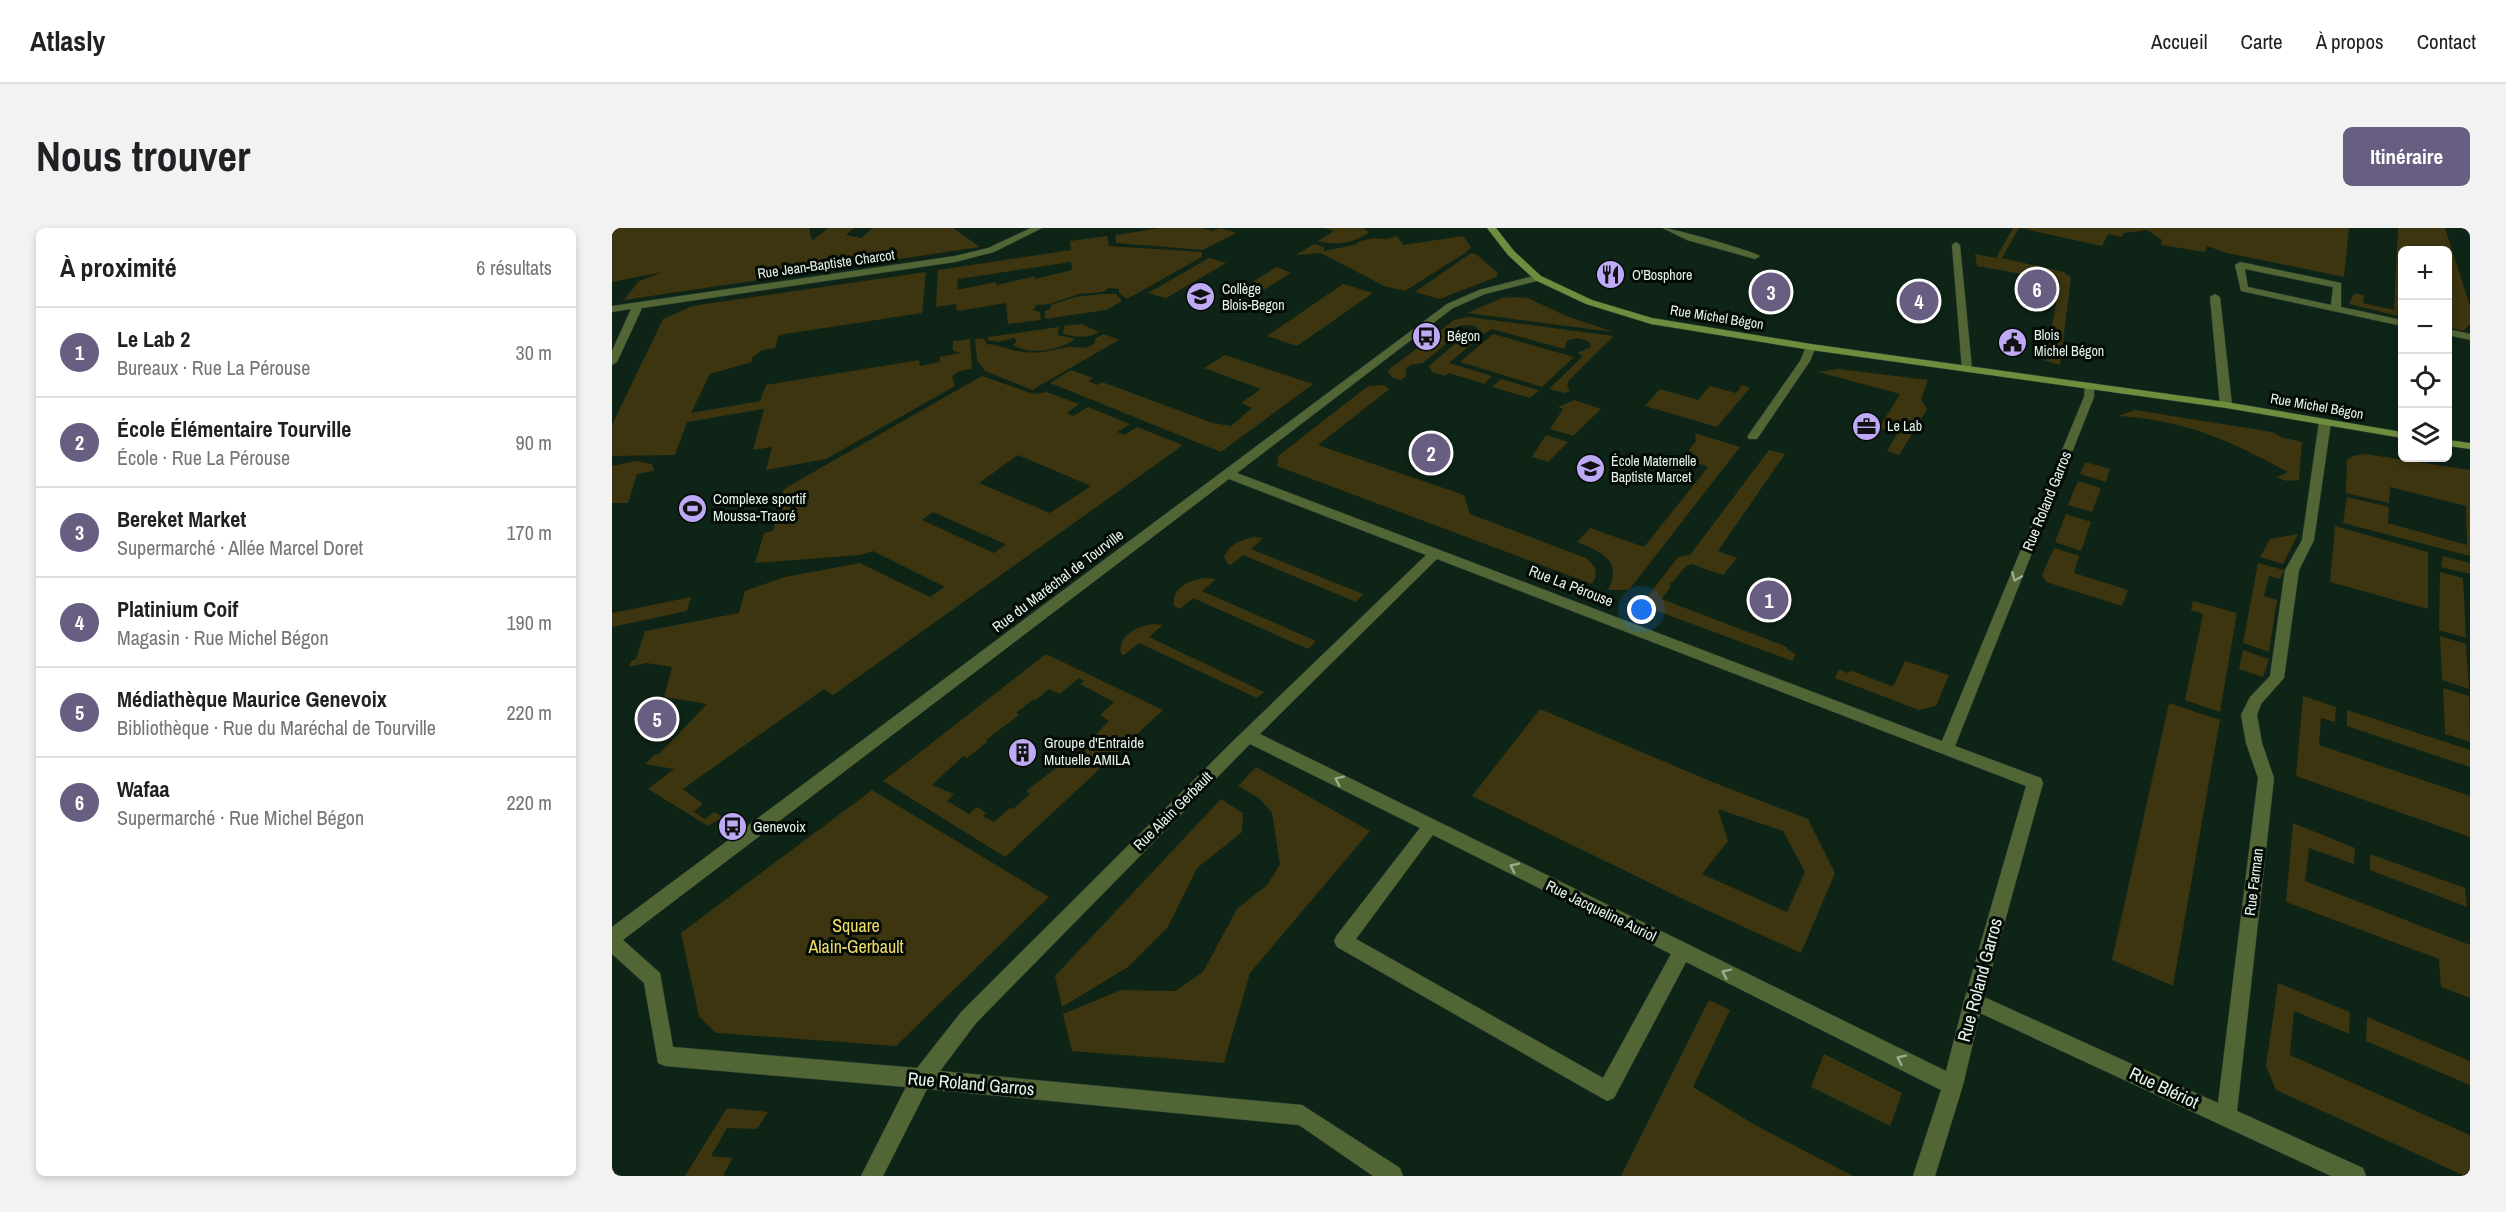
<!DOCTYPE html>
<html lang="fr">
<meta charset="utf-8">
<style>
:root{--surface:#fff;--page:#f2f2f2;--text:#202124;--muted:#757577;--line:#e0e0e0;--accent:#675e82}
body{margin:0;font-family:"Archivo Narrow",sans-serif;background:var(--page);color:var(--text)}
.controls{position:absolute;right:18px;top:18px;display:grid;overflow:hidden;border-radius:9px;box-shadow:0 3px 9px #0003}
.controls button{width:54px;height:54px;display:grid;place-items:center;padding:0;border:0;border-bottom:2px solid var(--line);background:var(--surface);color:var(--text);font:30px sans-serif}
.you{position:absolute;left:1030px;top:382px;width:21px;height:21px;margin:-15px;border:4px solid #fff;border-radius:50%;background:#1a73e8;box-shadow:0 0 0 9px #1a73e833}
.badge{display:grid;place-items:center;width:39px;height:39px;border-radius:50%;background:var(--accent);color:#fff;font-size:20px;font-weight:700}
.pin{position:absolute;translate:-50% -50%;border:3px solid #fff;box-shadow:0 2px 6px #0006}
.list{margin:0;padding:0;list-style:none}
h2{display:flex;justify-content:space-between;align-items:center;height:78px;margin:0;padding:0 24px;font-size:26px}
h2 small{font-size:20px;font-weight:400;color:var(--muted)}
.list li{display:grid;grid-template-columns:39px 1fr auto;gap:18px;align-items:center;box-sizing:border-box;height:90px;padding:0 24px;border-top:2px solid var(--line)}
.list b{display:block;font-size:22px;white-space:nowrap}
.list p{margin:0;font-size:20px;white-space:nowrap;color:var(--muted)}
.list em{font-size:20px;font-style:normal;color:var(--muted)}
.icon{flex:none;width:33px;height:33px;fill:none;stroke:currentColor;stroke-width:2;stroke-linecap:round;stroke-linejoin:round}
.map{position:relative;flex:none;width:1858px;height:948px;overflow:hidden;border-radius:9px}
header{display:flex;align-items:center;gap:36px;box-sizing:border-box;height:84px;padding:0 30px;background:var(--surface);border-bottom:2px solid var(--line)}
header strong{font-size:28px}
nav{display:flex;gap:33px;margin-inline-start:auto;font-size:21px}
.intro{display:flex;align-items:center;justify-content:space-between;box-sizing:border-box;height:144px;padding:0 36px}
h1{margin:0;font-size:42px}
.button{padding:15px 27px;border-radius:9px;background:var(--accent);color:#fff;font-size:21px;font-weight:700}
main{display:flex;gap:36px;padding:0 36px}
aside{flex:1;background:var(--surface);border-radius:9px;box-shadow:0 3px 9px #0003}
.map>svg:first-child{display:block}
</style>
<header>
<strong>Atlasly</strong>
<nav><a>Accueil</a><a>Carte</a><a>À propos</a><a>Contact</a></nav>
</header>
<div class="intro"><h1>Nous trouver</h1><a class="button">Itinéraire</a></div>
<main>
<aside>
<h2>À proximité<small>6 résultats</small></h2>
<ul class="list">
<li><span class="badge">1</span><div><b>Le Lab 2</b><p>Bureaux · Rue La Pérouse</p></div><em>30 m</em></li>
<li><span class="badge">2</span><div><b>École Élémentaire Tourville</b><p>École · Rue La Pérouse</p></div><em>90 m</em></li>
<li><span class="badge">3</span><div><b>Bereket Market</b><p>Supermarché · Allée Marcel Doret</p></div><em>170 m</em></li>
<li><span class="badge">4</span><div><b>Platinium Coif</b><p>Magasin · Rue Michel Bégon</p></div><em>190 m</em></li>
<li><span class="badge">5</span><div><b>Médiathèque Maurice Genevoix</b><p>Bibliothèque · Rue du Maréchal de Tourville</p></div><em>220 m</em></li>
<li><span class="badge">6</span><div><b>Wafaa</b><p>Supermarché · Rue Michel Bégon</p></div><em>220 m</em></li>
</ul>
</aside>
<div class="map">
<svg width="1858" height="948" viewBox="0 0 1858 948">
<rect width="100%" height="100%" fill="#0e2417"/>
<!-- green -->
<g fill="#3c350f" fill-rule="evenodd">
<path d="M0 0H197L200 13 216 0H242L234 7 249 10 261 0H341L368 19 12 72 27 53 51 44 0 54Z"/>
<path d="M549 0H590L600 3 609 0 624 5 591 22 504 15 503 7Z"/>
<path d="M712 0H751L757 4C743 15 724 18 706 13L722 3Z"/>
<path d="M1401 0H1407L1390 30 1452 44 1459 50 1448 137 1427 131 1434 132 1448 53 1365 38 1363 26 1384 30Z"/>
<path d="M1408 0H1737L1732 49 1615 25 1595 18 1593 24 1549 17 1550 12 1535 2 1512 5 1510 9 1496 6 1490 18Z"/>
<path d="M1786 0H1833L1858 78V96L1851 103 1836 99V22H1790V89L1737 76 1742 65 1752 67 1751 75 1782 82Z"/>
<path d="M495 8 497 18 590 24V29L515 71 507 65V61L497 60 490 64 467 66 437 76 425 77 421 82 428 84 429 92 396 96 394 75 345 83 344 76 324 79 326 42 459 22 458 13ZM459 34 460 42 423 51V48L385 57 384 54 345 62 346 51Z"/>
<path d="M785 8 791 17 851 8 859 19 853 25 793 63 772 58 709 25 684 27 702 16 712 19V23L742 17 748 13 762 10 774 11Z"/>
<path d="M859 25 865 27 886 45 884 49 828 71 803 64Z"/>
<path d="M597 30 614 35 554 70 536 65Z"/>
<path d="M665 39 679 45 640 69 622 65Z"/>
<path d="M314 44 310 85 167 107 163 120 150 122 140 130V134L98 146 79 185 148 173 154 157 307 132 308 138 328 134V129L348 125 341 122V113L358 111 360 141 348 143 340 148 343 158 214 231 154 242 160 219 141 222 152 181 75 194 63 227 0 228V197L51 91 80 78Z"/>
<path d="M731 56 761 65 685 118 655 108Z"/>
<path d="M490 66H504L510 73 494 82 433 91V83L438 81 439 77 463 69Z"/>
<path d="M903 69 916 70 952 87 1001 104 855 85 890 70Z"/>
<path d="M856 89 1002 108 957 152 955 157 958 163 953 165 937 161 971 128 965 125 979 119 978 115C971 110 963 109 955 113L952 121 880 101 872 106 868 104 863 98 851 97 842 100 845 107 811 135 798 137 793 142 795 147 789 152 781 150 775 143 842 92Z"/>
<path d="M470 96 487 104C476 111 463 109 451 106L452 98Z"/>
<path d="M447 99 446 107 463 111C449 122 418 128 401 117L405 113 402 110 386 114 376 112V109Z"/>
<path d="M492 106 507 112 420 162 373 143 365 132 363 111 371 110 375 116C389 117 398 123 412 124 427 126 440 122 455 119 465 118 472 123 482 116L484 110Z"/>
<path d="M881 106 962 129 930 159 848 134Z"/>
<path d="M863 108 868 109 837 135 880 148 872 156 837 145 833 148 820 144 817 138 851 109Z"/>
<path d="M613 127 701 156 609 224 438 155 459 142 481 150 477 153 485 157 490 154 601 195 619 198 640 180 629 175 649 161 592 140Z"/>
<path d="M1227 141 1316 152 1309 172 1315 181 1287 227 1275 223 1285 206 1267 200 1288 166 1206 144Z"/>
<path d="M370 148 422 166 435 164 467 176 455 185 461 188 476 179 518 196 505 204 512 207 525 199 571 217 221 467 212 461 71 561 91 576 82 584 93 591 102 584 111 589 96 598 36 561 62 541 33 536 43 526H47L95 476 52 469 60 439 34 435 17 439 19 433 24 431 33 403 127 385 133 363 173 349 248 335 318 369 333 359 261 323 249 327 143 335 152 305 161 303 171 263 177 258ZM406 227 479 258 438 285 367 255ZM321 284 393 316V317L382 325 310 292Z"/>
<path d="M889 151 927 162 918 170 880 159Z"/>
<path d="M772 157 777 161 775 163 706 217 852 267 858 286 974 330C984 338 987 345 980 356L665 238 666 228 756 158Z"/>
<path d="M1130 157 1138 160 1105 199 1033 178 1048 161 1086 172 1098 158 1124 165Z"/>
<path d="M962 172 989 181 961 208 938 201 951 181 946 179Z"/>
<path d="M1523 182 1660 204 1669 209 1690 214 1687 252C1678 253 1673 254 1665 249L1676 244C1616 212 1576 193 1507 188Z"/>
<path d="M1083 205 1128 219 1017 362H996C1011 333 990 324 965 314L978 300 1032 319 1096 239 1083 234 1084 229 1077 222 1084 213Z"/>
<path d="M934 207 956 214 936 234 920 229Z"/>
<path d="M1157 222 1173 226 1106 323 1125 330 1111 347 1079 336C1069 339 1066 352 1057 356L1059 358 1050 371 1175 419 1176 422 1184 426 1180 433 1040 381 1036 368 1066 329 1078 327Z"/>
<path d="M1753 226 1858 242V328L1731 295 1735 269 1777 279 1776 295 1855 317 1854 278 1778 259 1777 275 1734 265 1735 232 1741 228Z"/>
<path d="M23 233 40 236 42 243 25 246 16 275H0V238Z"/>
<path d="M1473 234 1498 241 1494 254 1468 246Z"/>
<path d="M1466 253 1489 260 1480 284 1456 277Z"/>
<path d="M1454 286 1479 294 1469 323 1443 314Z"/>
<path d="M1723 298 1816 324V381L1718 354Z"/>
<path d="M1686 306 1671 336 1648 329 1658 311Z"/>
<path d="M642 309 651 310 639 321 751 366 744 374 631 327 619 337 616 336 612 329C617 316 629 312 642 309Z"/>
<path d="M1442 320 1467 328 1462 345 1516 362 1510 378 1434 354 1430 347Z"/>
<path d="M1831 328 1858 335V346L1829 339Z"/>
<path d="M1646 335 1672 342 1668 351 1657 348 1652 368 1665 372 1657 424 1631 415Z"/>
<path d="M1828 344 1851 350 1854 410 1827 402Z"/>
<path d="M594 350 604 351 590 363 704 413 696 421 581 370 568 381 562 378C559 360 578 351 594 350Z"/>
<path d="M79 369 75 383 0 399V385Z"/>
<path d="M1581 373 1625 385 1608 484 1573 472 1591 386 1579 382Z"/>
<path d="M541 396 551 397 537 409 652 464 645 470 527 415 512 427 509 426C505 408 525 398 541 396Z"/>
<path d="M1828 408 1854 416 1857 461 1830 452Z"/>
<path d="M1631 422 1657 431 1651 449 1627 441Z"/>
<path d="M434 426 551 482 393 629 271 553ZM467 450 472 453 468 456 502 474 488 487 497 493 470 520 466 518 446 535 448 537 414 563 418 566 401 581 398 580 382 594 371 588 374 585 365 579 357 586 335 573 342 566 320 557 351 528 355 530 375 514 374 512 407 487 404 485 422 471 424 472 437 461 448 466Z"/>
<path d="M1293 433 1337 447 1324 478 1307 482 1223 450 1227 441 1235 445 1241 443 1279 458 1282 457Z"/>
<path d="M1831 460 1857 468 1858 514 1833 506Z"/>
<path d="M1691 468 1724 479 1723 494 1709 490 1707 517 1858 568V609L1684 548Z"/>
<path d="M1557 475 1608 492 1561 758 1500 732Z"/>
<path d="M928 481 1098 553 1196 591 1223 645 1189 725 1075 673 860 568ZM1106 581 1171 603 1193 644 1175 684 1090 646 1116 613Z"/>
<path d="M1735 482 1858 522V539L1735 498Z"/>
<path d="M644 539 758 603 638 745 612 835 460 823 451 786 509 762 563 763 591 744 625 681 656 656 668 636 660 585 647 570 626 558Z"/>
<path d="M260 562 437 669 284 818 104 805 87 788 69 705Z"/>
<path d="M609 571 631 585 630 604 585 640 556 699 516 739 450 779 443 748Z"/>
<path d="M1681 595 1743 620 1742 636 1697 620 1693 653 1858 717V770L1829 759 1827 731 1674 674Z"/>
<path d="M1758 626 1853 660 1855 679 1758 642Z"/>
<path d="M1666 755 1738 784 1737 806 1682 783 1678 827 1858 907V948H1853L1664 862 1654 838Z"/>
<path d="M1097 772 1118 782 1081 859 1143 897 1241 948H1009Z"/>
<path d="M1755 789 1858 833V857L1754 813Z"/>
<path d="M1212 826 1290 865 1278 898 1199 859Z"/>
<path d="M115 880 156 884 145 901 115 900 99 928 121 930 111 947 115 948H73Z"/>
</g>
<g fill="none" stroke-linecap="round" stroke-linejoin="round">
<defs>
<g id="street">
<path d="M419 0H430L382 24 343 34 30 80 5 134 0 137V123L19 81 0 84V78L343 28 376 20Z"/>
<path d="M1051 0C1061 0 1140 23 1148 28L1143 31 1075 12Z"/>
<path d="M1344 14 1348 17 1360 141 1355 144 1350 141 1340 17Z"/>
<path d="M1628 34 1729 55V79L1790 92V98L1629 63 1623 37ZM1633 41 1721 59 1719 77 1636 59Z"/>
<path d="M926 47 931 50 929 52 873 66 841 80 625 245 1330 513 1472 169 1473 158 1478 155 1482 156V169L1343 518 1429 550 1431 555 1372 769 1606 875 1646 550 1634 515 1629 487 1638 469 1658 448 1673 342 1690 312 1707 194 1709 192H1717L1719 194 1702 312 1687 342 1672 450 1649 476 1645 487 1650 515 1662 550 1625 883 1751 940 1754 948H1719L1368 785 1351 857 1323 948H1301L1329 862 1074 734 1002 870 995 873 725 719 722 713 725 707 808 600 638 516 364 795 328 843 690 877 788 940 791 948H761L687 897 315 861 271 948H249L294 859 53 838 46 835 32 755 0 726V699L835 76 867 62ZM617 251 814 327 620 514 350 783 305 840 61 819 48 745 11 712ZM825 331 1414 558 1352 773 1334 843 648 506ZM821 607 1059 726 991 850 744 711Z"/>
<path d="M1603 66 1608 69 1620 177 1614 180 1608 177 1598 69Z"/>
<path d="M1836 101 1858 106V112L1836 107Z"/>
<path d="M1199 116 1204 119 1198 133 1145 211H1137L1135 209 1188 133 1194 119Z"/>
</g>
<g id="secondary">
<path d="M875 0H884L902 23 929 48 980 72 1040 90 1199 116 1614 174 1790 204V210L1614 180 1199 122 1039 96 974 76 923 52 896 27Z"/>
<path d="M1836 212 1858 215V221L1836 218Z"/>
</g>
</defs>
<!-- street casing -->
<use href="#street" stroke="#2c4135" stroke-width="1"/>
<!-- secondary casing -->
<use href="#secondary" stroke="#2c4135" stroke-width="1"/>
<!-- street -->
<use href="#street" fill="#516535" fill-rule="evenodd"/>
<!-- secondary -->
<use href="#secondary" fill="#6e8d3d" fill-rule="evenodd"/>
</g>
<!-- one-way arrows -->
<defs><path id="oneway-chevron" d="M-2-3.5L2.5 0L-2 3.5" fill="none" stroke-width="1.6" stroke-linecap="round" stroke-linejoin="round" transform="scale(1.5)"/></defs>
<g stroke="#9cac90">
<use href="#oneway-chevron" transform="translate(1404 349) rotate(112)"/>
<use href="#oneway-chevron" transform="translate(727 552) rotate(-154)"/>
<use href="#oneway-chevron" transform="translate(902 639) rotate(-154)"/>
<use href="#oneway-chevron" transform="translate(1114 745) rotate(-154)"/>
<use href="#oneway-chevron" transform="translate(1289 831) rotate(-154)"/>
</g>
<!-- icons -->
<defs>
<symbol id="restaurant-disc" viewBox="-11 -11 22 22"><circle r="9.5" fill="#bea9f5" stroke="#040b06"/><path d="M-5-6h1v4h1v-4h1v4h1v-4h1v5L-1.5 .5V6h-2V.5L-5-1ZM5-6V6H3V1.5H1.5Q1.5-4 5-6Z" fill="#111"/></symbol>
<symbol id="school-disc" viewBox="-11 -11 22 22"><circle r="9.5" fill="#bea9f5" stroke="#040b06"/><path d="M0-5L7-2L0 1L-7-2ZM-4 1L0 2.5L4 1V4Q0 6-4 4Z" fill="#111"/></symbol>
<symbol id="bus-disc" viewBox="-11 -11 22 22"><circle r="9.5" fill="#bea9f5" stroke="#040b06"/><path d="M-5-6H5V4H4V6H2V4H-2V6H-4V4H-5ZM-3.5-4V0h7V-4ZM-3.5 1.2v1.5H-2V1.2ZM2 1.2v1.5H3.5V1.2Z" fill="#111"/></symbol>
<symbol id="civic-disc" viewBox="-11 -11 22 22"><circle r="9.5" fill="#bea9f5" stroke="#040b06"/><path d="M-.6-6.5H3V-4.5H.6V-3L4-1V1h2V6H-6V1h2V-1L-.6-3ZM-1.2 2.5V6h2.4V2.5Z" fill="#111"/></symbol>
<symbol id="office-disc" viewBox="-11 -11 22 22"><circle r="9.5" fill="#bea9f5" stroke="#040b06"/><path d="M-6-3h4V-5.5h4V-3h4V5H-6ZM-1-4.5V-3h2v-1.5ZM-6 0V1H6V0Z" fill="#111"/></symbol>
<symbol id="stadium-disc" viewBox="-11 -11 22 22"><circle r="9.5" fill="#bea9f5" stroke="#040b06"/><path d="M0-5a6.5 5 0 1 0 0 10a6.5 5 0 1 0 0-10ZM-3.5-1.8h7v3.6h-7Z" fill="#111"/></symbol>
<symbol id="building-disc" viewBox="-11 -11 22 22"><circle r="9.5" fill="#bea9f5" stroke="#040b06"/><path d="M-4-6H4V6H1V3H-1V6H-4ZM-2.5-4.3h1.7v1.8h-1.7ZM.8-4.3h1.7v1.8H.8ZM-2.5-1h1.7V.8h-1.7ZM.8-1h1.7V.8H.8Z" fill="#111"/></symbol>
</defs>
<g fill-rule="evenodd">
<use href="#restaurant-disc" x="982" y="30" width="33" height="33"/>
<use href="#school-disc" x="572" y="52" width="33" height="33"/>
<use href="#bus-disc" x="798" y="92" width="33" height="33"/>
<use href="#civic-disc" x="1384" y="98" width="33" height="33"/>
<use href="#office-disc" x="1238" y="182" width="33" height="33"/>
<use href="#school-disc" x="962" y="224" width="33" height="33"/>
<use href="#stadium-disc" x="64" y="264" width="33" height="33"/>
<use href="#building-disc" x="394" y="508" width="33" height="33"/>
<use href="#bus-disc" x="104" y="582" width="33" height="33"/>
</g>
<g text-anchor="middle" stroke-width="6" stroke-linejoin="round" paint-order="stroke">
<!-- far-street labels -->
<g font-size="14" fill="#e7f4eb" stroke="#040b06">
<text transform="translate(214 36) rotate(-8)" y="5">Rue Jean-Baptiste Charcot</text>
<text transform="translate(1105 89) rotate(9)" y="5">Rue Michel Bégon</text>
<text transform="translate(1705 178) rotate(10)" y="5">Rue Michel Bégon</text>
</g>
<!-- far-poi labels -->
<g font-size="14" fill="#e7f4eb" stroke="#040b06" text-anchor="start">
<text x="1020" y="52">O'Bosphore</text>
<text x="610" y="66">Collège<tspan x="610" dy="16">Blois-Begon</tspan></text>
<text x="1422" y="112">Blois<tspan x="1422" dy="16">Michel Bégon</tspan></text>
<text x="835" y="113">Bégon</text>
<text x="1275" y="203">Le Lab</text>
<text x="999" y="238">École Maternelle<tspan x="999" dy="16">Baptiste Marcet</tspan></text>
</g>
<!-- poi labels -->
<g font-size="15" fill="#e7f4eb" stroke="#040b06" text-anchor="start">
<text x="101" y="276">Complexe sportif<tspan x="101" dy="17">Moussa-Traoré</tspan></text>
<text x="432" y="520">Groupe d'Entraide<tspan x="432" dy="17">Mutuelle AMILA</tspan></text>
<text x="141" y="604">Genevoix</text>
</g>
<!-- street labels -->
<g font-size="15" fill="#e7f4eb" stroke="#040b06">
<text transform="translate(1435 273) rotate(-68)" y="5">Rue Roland Garros</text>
<text transform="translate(446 353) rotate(-37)" y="5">Rue du Maréchal de Tourville</text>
<text transform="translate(959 358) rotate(21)" y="5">Rue La Pérouse</text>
<text transform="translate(561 583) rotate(-45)" y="5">Rue Alain Gerbault</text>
<text transform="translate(1642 654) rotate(-83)" y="5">Rue Farman</text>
<text transform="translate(989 683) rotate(26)" y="5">Rue Jacqueline Auriol</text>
</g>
<!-- near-park labels -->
<g font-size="18" fill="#f1dc68" stroke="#040b06">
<text x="244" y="704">Square<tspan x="244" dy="21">Alain-Gerbault</tspan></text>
</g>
<!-- near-street labels -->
<g font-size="18" fill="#e7f4eb" stroke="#040b06">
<text transform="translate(1368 752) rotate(-75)" y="6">Rue Roland Garros</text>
<text transform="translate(359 856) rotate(5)" y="6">Rue Roland Garros</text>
<text transform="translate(1552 860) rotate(25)" y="6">Rue Blériot</text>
</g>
</g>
</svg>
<div class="controls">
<button>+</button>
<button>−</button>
<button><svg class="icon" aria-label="locate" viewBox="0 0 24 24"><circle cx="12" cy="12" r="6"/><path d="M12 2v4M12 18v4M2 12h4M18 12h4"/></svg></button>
<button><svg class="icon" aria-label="layers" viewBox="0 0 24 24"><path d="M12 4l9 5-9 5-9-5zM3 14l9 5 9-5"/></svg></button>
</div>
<div class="you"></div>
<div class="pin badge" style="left:1157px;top:372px">1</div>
<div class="pin badge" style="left:819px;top:225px">2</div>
<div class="pin badge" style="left:1159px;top:64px">3</div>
<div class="pin badge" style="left:1307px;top:73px">4</div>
<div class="pin badge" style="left:45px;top:491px">5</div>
<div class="pin badge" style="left:1425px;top:61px">6</div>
</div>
</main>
